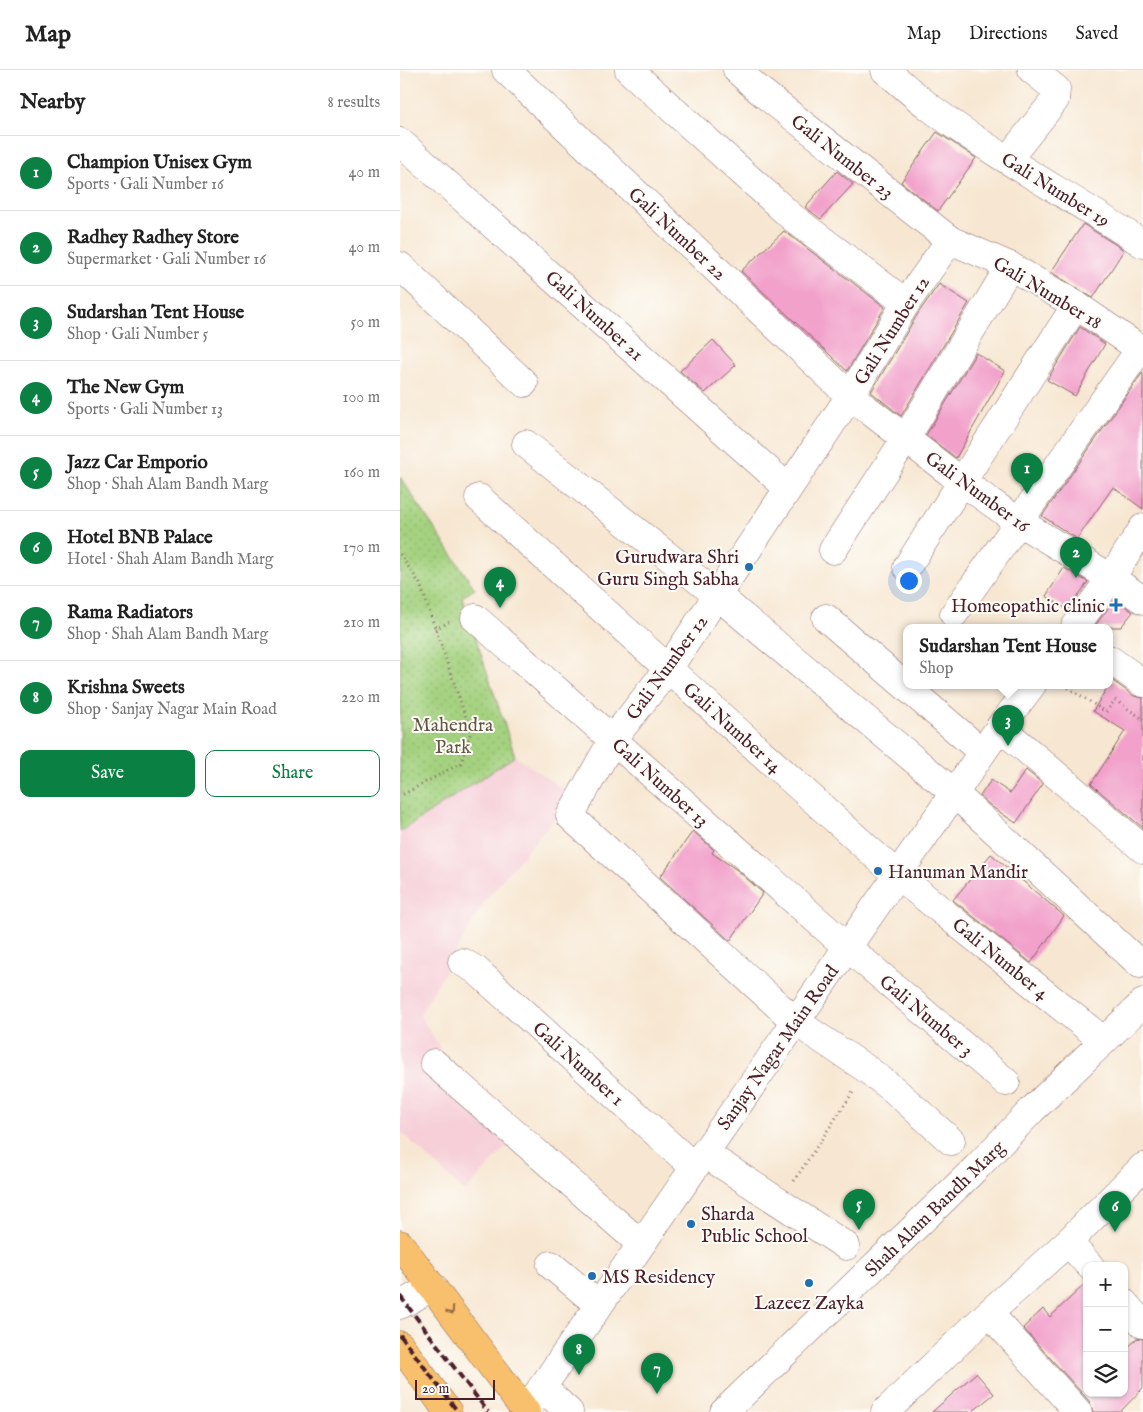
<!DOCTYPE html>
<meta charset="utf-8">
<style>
:root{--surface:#fff;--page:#f6f6f6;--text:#222;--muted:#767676;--line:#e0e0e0;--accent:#0b8043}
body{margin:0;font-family:"IM FELL English",serif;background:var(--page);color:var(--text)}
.controls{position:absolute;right:15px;bottom:15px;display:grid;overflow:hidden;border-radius:10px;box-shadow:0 1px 4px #0004}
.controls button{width:45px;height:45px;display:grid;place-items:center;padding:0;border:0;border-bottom:1px solid var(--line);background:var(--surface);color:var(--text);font:25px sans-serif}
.scale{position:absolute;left:15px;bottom:12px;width:80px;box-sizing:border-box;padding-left:5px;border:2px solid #4a1f2b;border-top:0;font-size:14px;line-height:18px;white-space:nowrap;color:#4a1f2b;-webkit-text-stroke:4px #fdfcf7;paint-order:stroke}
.you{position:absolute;left:508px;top:510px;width:18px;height:18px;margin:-12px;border:4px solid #fff;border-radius:50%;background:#1a73e8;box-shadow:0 0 0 8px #1a73e833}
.badge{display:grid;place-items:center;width:32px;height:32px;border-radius:50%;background:var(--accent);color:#fff;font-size:16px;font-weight:700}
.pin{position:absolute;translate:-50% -41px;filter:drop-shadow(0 1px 2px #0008)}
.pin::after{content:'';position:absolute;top:26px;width:18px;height:15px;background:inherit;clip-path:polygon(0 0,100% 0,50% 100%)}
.popup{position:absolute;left:503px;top:554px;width:210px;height:65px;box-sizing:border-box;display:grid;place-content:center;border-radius:10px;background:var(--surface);filter:drop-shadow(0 1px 4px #0005);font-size:16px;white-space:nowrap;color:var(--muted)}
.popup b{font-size:19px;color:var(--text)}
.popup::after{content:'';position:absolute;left:50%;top:100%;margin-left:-10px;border:10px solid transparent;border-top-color:var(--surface)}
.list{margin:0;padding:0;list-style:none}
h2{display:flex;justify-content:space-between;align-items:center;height:65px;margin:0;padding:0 20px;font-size:21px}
h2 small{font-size:16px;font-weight:400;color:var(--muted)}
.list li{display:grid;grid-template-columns:32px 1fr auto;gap:15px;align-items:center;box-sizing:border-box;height:75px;padding:0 20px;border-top:1px solid var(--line)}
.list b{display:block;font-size:19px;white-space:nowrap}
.list p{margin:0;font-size:16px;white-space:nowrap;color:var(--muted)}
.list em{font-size:16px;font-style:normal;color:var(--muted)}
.actions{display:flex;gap:10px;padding:15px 20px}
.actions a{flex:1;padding:11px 0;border:1px solid var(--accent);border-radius:10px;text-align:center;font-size:18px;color:var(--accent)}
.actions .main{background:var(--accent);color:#fff}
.icon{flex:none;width:28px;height:28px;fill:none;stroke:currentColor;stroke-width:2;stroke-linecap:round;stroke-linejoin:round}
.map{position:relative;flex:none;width:743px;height:1342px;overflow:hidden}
header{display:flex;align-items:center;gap:30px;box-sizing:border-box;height:70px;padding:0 25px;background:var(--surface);border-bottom:1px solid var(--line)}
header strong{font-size:24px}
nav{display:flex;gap:28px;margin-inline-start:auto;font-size:18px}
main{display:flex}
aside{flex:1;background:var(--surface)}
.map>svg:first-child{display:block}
</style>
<header>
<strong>Map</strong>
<nav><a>Map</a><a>Directions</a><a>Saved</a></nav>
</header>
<main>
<aside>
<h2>Nearby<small>8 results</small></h2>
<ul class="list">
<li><span class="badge">1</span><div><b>Champion Unisex Gym</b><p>Sports · Gali Number 16</p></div><em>40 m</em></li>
<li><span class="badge">2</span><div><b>Radhey Radhey Store</b><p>Supermarket · Gali Number 16</p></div><em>40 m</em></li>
<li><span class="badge">3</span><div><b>Sudarshan Tent House</b><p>Shop · Gali Number 5</p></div><em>50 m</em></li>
<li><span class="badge">4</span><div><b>The New Gym</b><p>Sports · Gali Number 13</p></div><em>100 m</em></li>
<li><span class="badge">5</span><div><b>Jazz Car Emporio</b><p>Shop · Shah Alam Bandh Marg</p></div><em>160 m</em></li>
<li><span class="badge">6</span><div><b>Hotel BNB Palace</b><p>Hotel · Shah Alam Bandh Marg</p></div><em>170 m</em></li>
<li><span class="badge">7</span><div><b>Rama Radiators</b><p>Shop · Shah Alam Bandh Marg</p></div><em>210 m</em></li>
<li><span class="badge">8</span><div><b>Krishna Sweets</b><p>Shop · Sanjay Nagar Main Road</p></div><em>220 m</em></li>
</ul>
<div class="actions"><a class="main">Save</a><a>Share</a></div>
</aside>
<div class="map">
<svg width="743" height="1342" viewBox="0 0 743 1342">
<defs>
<pattern id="park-dots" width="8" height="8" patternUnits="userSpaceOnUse" patternTransform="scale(1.25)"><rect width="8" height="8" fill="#a4d280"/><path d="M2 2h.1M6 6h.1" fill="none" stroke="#8fb46f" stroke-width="1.8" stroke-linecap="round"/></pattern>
</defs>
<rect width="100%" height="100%" fill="#fdfcf7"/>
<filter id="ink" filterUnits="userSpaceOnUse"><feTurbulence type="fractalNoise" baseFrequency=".02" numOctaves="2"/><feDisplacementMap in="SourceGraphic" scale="10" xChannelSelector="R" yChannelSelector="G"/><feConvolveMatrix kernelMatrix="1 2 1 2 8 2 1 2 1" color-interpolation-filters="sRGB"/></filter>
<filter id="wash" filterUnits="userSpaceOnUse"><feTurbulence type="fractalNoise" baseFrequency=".0096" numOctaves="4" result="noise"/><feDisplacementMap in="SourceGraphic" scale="20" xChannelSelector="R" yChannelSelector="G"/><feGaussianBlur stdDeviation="1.12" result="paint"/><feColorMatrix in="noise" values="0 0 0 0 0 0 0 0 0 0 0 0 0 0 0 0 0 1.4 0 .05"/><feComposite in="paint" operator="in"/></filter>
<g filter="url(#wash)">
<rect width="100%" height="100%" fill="#f7e7d2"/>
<!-- built -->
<path fill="#f6cfd8" d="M115 686 173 726 84 832 20 945 43 983 28 995 114 1068 65 1122 0 1061V762Z"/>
<!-- park -->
<path fill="url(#park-dots)" stroke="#777856" d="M0 407 75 519 62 527 115 686 0 762Z"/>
<g id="blocks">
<!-- building -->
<g fill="#f2a1cb">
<path d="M537 62 576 88 538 141 501 112Z"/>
<path d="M437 101 453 114 421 149 405 137Z"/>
<path d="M683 154 724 180 693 228 651 202Z"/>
<path d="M384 161 485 237 447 301 341 201Z"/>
<path d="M539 214 569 233 501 346 471 322 519 242Z"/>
<path d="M680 257 705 274 675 326 647 310Z"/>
<path d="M313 270 336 295 305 323 280 301Z"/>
<path d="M576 283 605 301 556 388 526 365Z"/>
<path d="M743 302V439L713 417 677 469 642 446Z"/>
<path d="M664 498 688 512 668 540 646 526Z"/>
<path d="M715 529 733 542 721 557H694Z"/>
<path d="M709 608 734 626 743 628V758L691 714 725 661 693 641 709 615Z"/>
<path d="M626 700 643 714 616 753 592 737 580 726 591 710 610 723Z"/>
<path d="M293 761 314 780 312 783 337 800 363 823 330 871 260 807Z"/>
<path d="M591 784 664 846 631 893 553 830Z"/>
<path d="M687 1212V1323H724V1282L737 1268 743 1269V1318L720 1342H693L690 1332 623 1258 643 1239 650 1247Z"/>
<path d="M576 1303 594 1324 572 1342H532Z"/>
</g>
</g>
</g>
<g filter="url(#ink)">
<use href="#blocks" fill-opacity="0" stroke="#876565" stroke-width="1"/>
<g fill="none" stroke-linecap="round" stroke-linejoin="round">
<defs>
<g id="minor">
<path d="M106 0 450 326 561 411 619 452 711 508 743 530"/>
<path d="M229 0 393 148 506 233"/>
<path d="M337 0 359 20 550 170 610 196 676 235 743 281"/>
<path d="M485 0C501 13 516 27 532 39 599 89 674 128 743 174"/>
<path d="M0 72 388 418"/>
<path d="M608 89 655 30 656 19 632 0"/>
<path d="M550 170 506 233 450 326 268 599 213 669 170 746 396 952 468 1000 493 1019 551 1071"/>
<path d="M0 196 124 313"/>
<path d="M126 374 317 525 554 723 740 894"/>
<path d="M79 428 497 805 704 971"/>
<path d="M433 480 506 368 610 196"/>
<path d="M507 497 676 235"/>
<path d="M554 544 740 279"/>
<path d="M75 548 447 877 606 1012"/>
<path d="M426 548 582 682"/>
<path d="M675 557 711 508 743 458"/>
<path d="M709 589 743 613"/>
<path d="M600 657 743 779"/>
<path d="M62 892 76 900 294 1097"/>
<path d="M34 993 241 1174"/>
<path d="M304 1083 446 1176"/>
<path d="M668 1172 690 1196"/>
<path d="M151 1195 199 1235"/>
<path d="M724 1233 743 1254"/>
<path d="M0 1235 33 1217"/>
<path d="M589 1243 678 1342"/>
<path d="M142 1317 169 1342"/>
<path d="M125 1342 600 657 632 615"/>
<path d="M324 1342 577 1097 632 1040 743 933"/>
<path d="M485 1342 589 1243 668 1172 743 1097"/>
</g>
<g id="major">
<path d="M0 1174 126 1342"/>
<path d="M0 1275 48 1342"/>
</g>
</defs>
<!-- minor casing -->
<use href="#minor" stroke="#876565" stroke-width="29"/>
<!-- major casing -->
<use href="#major" stroke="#876565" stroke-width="29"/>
<!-- path -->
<g stroke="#876565" stroke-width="3" stroke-dasharray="1 4" stroke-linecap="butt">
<path d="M0 484 20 514 71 662 61 693 0 726"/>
<path d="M35 559 49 552"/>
<path d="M664 615 706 642 715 630 743 649"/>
<path d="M394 1111 453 1022"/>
</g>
<!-- minor -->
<use href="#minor" stroke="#fff" stroke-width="28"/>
<!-- major -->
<use href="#major" stroke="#f8bf6c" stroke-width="28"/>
<!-- rail -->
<g stroke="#4a1f2b" stroke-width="4" stroke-dasharray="8 4" stroke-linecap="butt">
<path d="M0 1226 88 1342"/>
<path d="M0 1265 58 1342"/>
</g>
</g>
<!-- one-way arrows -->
<defs><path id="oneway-chevron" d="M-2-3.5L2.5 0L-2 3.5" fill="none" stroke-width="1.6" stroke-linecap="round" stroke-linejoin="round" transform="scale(1.25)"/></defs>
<use stroke="#986748" href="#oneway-chevron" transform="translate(51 1241) rotate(53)"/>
</g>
<!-- markers -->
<g fill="#1f6fb2" stroke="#fdfcf7" stroke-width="2">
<circle cx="349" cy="497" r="5"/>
<path d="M713.5 527.5h5v5h5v5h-5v5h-5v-5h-5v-5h5z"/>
<circle cx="478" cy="801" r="5"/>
<circle cx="291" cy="1154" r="5"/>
<circle cx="192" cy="1206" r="5"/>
<circle cx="409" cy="1213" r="5"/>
</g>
<g text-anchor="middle" stroke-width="4" stroke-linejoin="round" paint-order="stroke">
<!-- street labels -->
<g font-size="19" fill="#4a1f2b" stroke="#fdfcf7">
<text transform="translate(443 86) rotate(38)" y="7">Gali Number 23</text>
<text transform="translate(656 119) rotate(32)" y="7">Gali Number 19</text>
<text transform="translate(278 163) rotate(43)" y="7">Gali Number 22</text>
<text transform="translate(648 222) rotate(31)" y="7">Gali Number 18</text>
<text transform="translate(195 245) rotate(42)" y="7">Gali Number 21</text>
<text transform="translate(491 260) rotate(-58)" y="7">Gali Number 12</text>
<text transform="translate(578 421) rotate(36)" y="7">Gali Number 16</text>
<text transform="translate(266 597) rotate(-54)" y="7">Gali Number 12</text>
<text transform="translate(333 657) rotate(42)" y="7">Gali Number 14</text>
<text transform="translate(261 712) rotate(42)" y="7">Gali Number 13</text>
<text transform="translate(601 888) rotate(39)" y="7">Gali Number 4</text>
<text transform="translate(527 945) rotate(40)" y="7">Gali Number 3</text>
<text transform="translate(377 977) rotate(-55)" y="7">Sanjay Nagar Main Road</text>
<text transform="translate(179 993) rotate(42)" y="7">Gali Number 1</text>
<text transform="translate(534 1138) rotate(-44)" y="7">Shah Alam Bandh Marg</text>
</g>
<!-- poi labels -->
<g font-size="19" fill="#4a1f2b" stroke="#fdfcf7" text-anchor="start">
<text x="339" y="493" text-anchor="end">Gurudwara Shri<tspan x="339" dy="22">Guru Singh Sabha</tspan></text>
<text x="705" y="542" text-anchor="end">Homeopathic clinic</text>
<text x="488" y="808">Hanuman Mandir</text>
<text x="301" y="1150">Sharda<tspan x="301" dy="22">Public School</tspan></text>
<text x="202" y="1213">MS Residency</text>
<text x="409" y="1239" text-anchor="middle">Lazeez Zayka</text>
</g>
<!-- park labels -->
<g font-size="19" fill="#655544" stroke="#fdfcf7">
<text x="53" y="661">Mahendra<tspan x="53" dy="22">Park</tspan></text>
</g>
</g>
</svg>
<div class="controls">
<button>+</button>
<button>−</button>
<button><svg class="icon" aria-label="layers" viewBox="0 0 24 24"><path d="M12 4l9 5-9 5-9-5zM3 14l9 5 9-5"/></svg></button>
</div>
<div class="scale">20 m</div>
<div class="you"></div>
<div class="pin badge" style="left:627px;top:424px">1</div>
<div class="pin badge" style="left:676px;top:508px">2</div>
<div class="pin badge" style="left:608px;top:676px">3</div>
<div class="popup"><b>Sudarshan Tent House</b>Shop</div>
<div class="pin badge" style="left:100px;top:538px">4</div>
<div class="pin badge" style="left:459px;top:1160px">5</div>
<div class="pin badge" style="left:715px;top:1162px">6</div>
<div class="pin badge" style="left:257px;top:1324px">7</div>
<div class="pin badge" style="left:179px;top:1305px">8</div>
</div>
</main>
